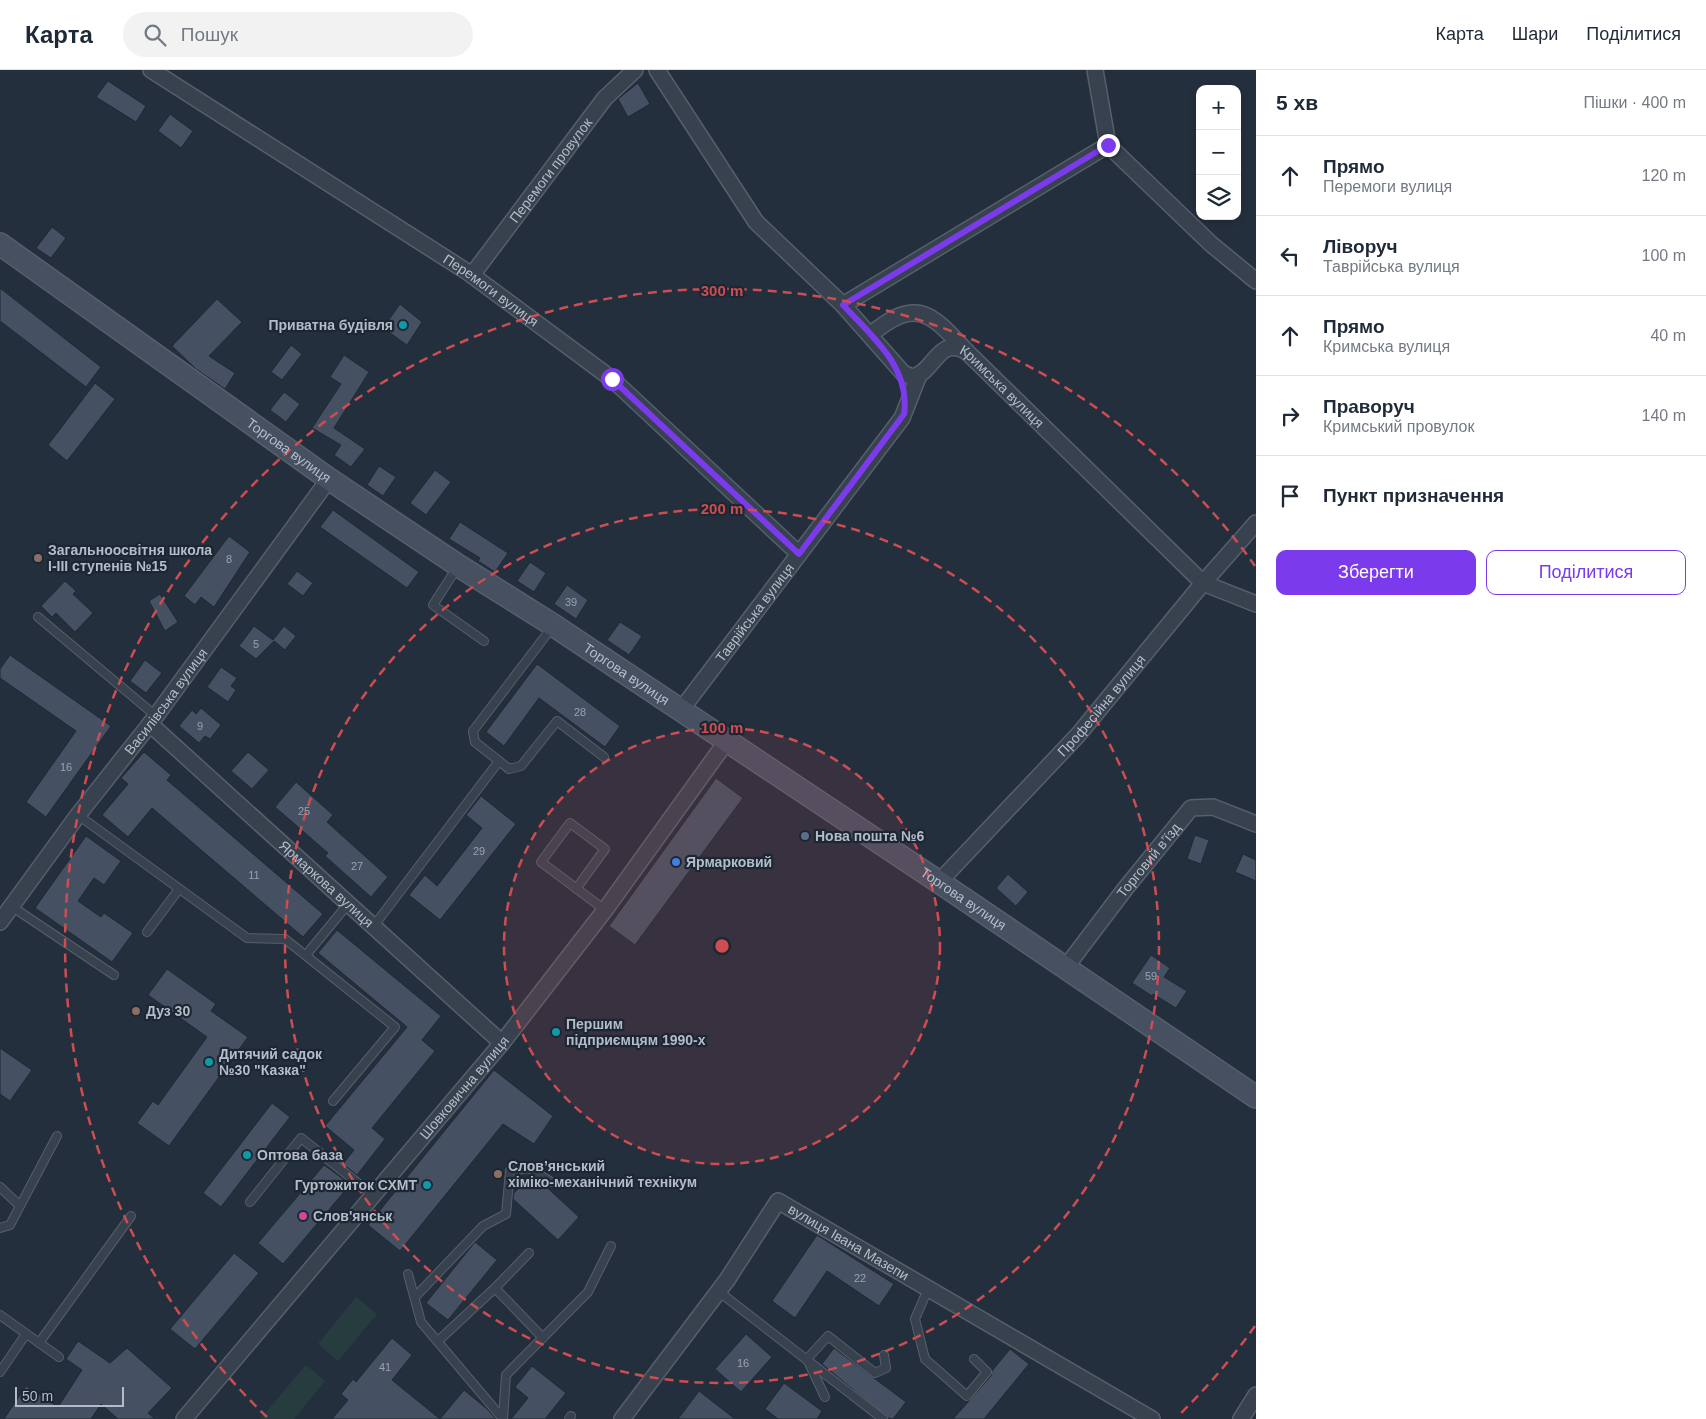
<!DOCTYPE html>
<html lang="uk">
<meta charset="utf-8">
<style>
:root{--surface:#fff;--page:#f2f2f3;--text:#1f2937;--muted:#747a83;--line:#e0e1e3;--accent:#7c3aed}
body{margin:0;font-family:Helvetica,sans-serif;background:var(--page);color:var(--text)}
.controls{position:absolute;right:15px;top:15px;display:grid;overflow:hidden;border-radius:10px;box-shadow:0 2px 8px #0003}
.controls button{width:45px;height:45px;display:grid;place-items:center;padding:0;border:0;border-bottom:1px solid var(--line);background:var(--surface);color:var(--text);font:25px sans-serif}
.scale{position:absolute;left:15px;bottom:12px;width:109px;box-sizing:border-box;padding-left:5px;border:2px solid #b4bcc9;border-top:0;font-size:14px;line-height:18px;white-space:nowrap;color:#b4bcc9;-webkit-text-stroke:4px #1d2633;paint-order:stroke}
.stop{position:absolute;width:15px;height:15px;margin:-11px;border:4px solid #7c3aed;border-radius:50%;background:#fff}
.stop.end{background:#7c3aed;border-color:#fff;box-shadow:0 1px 5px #0008}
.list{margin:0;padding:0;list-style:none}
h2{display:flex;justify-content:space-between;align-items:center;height:65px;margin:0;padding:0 20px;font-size:21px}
h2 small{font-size:16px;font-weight:400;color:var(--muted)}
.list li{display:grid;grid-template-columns:32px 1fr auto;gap:15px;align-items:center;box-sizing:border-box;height:80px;padding:0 20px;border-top:1px solid var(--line)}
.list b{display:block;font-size:19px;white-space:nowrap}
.list p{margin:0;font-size:16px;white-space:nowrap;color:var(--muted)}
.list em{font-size:16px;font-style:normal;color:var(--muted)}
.actions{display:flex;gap:10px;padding:15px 20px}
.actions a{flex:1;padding:11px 0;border:1px solid var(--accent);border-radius:10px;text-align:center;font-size:18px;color:var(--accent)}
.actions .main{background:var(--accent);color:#fff}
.icon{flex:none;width:28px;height:28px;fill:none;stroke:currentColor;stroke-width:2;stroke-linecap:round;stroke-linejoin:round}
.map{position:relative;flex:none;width:1256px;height:1349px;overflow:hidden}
header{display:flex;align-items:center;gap:30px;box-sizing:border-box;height:70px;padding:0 25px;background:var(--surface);border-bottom:1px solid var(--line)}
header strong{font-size:24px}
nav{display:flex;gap:28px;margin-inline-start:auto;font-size:18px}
.search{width:350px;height:45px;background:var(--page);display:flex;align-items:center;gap:12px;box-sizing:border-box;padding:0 18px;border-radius:28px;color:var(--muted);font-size:19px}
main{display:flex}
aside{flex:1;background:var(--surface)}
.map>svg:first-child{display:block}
</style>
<header>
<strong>Карта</strong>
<div class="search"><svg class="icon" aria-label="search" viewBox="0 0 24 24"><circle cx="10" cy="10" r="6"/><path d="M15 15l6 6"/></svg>Пошук</div>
<nav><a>Карта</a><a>Шари</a><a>Поділитися</a></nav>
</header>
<main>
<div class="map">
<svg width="1256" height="1349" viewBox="0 0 1256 1349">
<rect width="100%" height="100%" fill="#242f3e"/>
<!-- green -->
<g fill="#263c3f">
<path d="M356 1227 377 1244 338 1291 318 1274Z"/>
<path d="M306 1295 325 1311 294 1349H260Z"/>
</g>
<!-- building -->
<g fill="#455162" stroke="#1f2835">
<path d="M108 11 146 36 136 52 96 27Z"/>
<path d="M638 13 650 34 628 47 618 29Z"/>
<path d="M170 44 193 61 181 78 158 61Z"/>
<path d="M52 157 66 168 51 188 36 178Z"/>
<path d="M0 218 101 297 86 317 0 251Z"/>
<path d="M217 229 242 252 209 286 235 303 225 319 196 299 172 276Z"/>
<path d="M400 234 422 252 407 275 383 258Z"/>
<path d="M291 275 302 284 282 310 271 302Z"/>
<path d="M344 285 369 302 334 358 365 379 351 397 334 385 341 375 312 358 341 314 330 307Z"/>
<path d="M95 313 115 329 67 391 48 375Z"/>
<path d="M284 322 300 334 286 352 270 340Z"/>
<path d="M379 396 396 407 383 426 367 415Z"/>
<path d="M435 400 451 412 426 445 410 433Z"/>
<path d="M333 440 419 502 407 518 320 457Z"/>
<path d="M460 452 508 483 495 502 478 491 480 488 449 469Z"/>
<path d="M229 466 250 482 214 537 201 527 195 535 184 526Z"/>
<path d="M530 492 546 503 534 522 517 511Z"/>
<path d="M297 501 313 513 303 526 287 514Z"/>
<path d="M65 511 76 521 73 524 93 543 75 562 56 543 52 547 41 536Z"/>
<path d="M567 515 588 530 576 549 554 534Z"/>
<path d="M160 524 178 552 165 561 149 531Z"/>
<path d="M620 552 642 566 629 585 607 570Z"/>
<path d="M254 556 273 570 284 556 296 566 285 580 274 571 256 589 239 576Z"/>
<path d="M10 585 111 656 46 747 26 732 76 661 0 608V599Z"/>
<path d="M145 590 162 603 146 623 130 611Z"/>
<path d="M537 594 620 656 605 677 539 628 504 676 486 662Z"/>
<path d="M221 597 237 608 231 616 236 620 228 632 207 617Z"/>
<path d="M201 638 221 655 210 669 205 666 199 673 179 656 192 640 196 644Z"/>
<path d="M144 682 171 705 167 710 323 844 303 867 152 738 128 767 102 745 128 714 121 708Z"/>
<path d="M248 682 269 700 252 719 231 701Z"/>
<path d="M716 708 743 728 635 875 609 856Z"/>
<path d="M296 712 333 745 327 752 388 807 371 827 325 786 328 783 275 737Z"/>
<path d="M481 726 516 754 440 850 409 825 425 805 437 816 482 758 466 745Z"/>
<path d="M1195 765 1209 770 1201 794 1187 789Z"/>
<path d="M86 766 121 791 104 815 94 808 78 831 101 847 104 843 133 863 112 892 35 838Z"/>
<path d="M1243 784 1256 790V811L1235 802Z"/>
<path d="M1008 804 1028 822 1016 836 996 818Z"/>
<path d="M337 860 441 946 422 970 435 981 372 1058 385 1069 357 1105 343 1094 354 1080 325 1056 407 957 318 883Z"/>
<path d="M1151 885 1170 898 1164 907 1187 921 1176 938 1153 924 1152 926 1132 913Z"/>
<path d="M167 899 216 934 211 941 248 967 169 1076 137 1053 153 1031 158 1035 207 967 148 925Z"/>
<path d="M0 978 32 1000 10 1031 0 1024Z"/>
<path d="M494 1000 553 1046 534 1074 503 1054 400 1181 368 1155Z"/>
<path d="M272 1033 290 1047 221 1137 203 1123Z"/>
<path d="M324 1095 350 1114 349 1116 283 1194 258 1173Z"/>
<path d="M530 1105 541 1112 579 1147 558 1170 513 1129 514 1123Z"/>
<path d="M817 1165 894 1214 879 1236 827 1201 795 1248 772 1231Z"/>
<path d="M475 1172 497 1190 448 1250 426 1233Z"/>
<path d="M234 1183 259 1203 195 1279 170 1259Z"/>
<path d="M746 1264 772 1287 741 1322 715 1299Z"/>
<path d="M392 1268 412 1285 392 1310 440 1349H332L348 1330 341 1324 353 1309 356 1312Z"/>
<path d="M78 1271 110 1293 127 1278 172 1318 148 1343 155 1349H118L101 1334 91 1349H4L26 1316 58 1337 82 1300 66 1289Z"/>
<path d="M834 1278 906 1332 893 1349 888 1348 822 1294Z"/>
<path d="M1010 1279 1029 1294 984 1349H953L991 1306 992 1301Z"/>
<path d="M532 1296 566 1323 545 1349H511L528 1328 515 1317Z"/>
<path d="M784 1313 822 1341 817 1349H778L765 1339Z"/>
<path d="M464 1320 487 1339 496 1349H440Z"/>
<path d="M699 1321 735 1349H678Z"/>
</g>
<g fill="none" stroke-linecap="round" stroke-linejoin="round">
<defs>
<g id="lane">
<path d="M458 496 433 535 484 571"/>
<path d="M38 547 156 646"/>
<path d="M499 691 509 699 521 696 557 651 604 687"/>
<path d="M78 745 247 868 285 869 395 957 333 1031"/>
<path d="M576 819 605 779 570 753 541 792 605 840"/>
<path d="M11 836 114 905"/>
<path d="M373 857 499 691 475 672 473 661 553 556"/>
<path d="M147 862 179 819"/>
<path d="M306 885 348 834"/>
<path d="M0 1117 19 1135"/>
<path d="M250 1132 301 1068 373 1125"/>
<path d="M0 1158 10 1155 57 1066"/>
<path d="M408 1204 421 1252 503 1349"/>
<path d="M495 1218 529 1183"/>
<path d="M928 1219 915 1249 925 1289 967 1326 987 1302 974 1289"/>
<path d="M718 1221 883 1349"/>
<path d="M415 1227 483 1156 506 1144 510 1101 529 1098 551 1112"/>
<path d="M0 1245 59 1287"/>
<path d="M438 1271 495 1218 543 1268"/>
<path d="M39 1273 131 1146"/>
<path d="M0 1302 26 1264"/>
<path d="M825 1327 807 1289 828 1266 875 1303 886 1298 884 1285"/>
<path d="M503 1349 506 1305 588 1222 611 1176"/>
<path d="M569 1349 571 1346"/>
</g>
<g id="street">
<path id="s1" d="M151 0 469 203 612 309 799 484"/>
<path id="s2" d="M657 0 756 152 843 235 903 303 912 307C934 304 938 264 967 282L1203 513 1256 534"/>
<path d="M1095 0 1108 75 1211 174 1256 211"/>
<path id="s3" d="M472 205 605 28 635 0"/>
<path d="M843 235 1108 75"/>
<path d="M870 265C917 226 931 243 967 282"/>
<path id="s4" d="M681 640 902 348 919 305"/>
<path id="s5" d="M150 654 502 973"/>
<path id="s6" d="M939 812 1078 665 1203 513 1256 453"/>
<path id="s7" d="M0 852 78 745 150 654 329 409"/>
<path id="s8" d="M1066 897 1125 819 1191 738 1213 737 1256 754"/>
<path id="s9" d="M184 1349 502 973 605 840 726 672"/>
<path id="s10" d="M622 1349 727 1210 778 1131 1152 1349"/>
<path d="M1241 1349 1256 1325"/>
</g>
<g id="secondary">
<path id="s11" d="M0 174 329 409 459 496 553 555 939 812 1256 1027"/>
</g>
</defs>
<!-- lane casing -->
<use href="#lane" stroke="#565f6c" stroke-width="10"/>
<!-- street casing -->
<use href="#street" stroke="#565f6c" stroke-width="18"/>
<!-- secondary casing -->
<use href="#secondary" stroke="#565f6c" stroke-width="24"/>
<!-- lane -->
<use href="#lane" stroke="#38414e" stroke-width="8"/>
<!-- street -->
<use href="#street" stroke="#38414e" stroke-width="15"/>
<!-- secondary -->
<use href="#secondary" stroke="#465061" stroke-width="21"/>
</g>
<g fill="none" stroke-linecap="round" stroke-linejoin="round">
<!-- route -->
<path stroke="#7c3aed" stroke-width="6" d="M612 309 799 484 904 344C911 298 872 266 843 235L1108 75"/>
</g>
<!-- distance rings -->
<circle cx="722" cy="876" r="218" fill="#ce4d50" fill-opacity=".12"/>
<g fill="none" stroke="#ce4d50" stroke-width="2.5" stroke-dasharray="9 6">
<circle cx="722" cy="876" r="218"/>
<circle cx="722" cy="876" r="437"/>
<path d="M1255 1256A655 655 0 0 1 1177 1347M267 1347A655 655 0 1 1 1255 496"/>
</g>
<!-- markers -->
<g fill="#0f9aa8" stroke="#1d2633" stroke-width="2">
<circle cx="403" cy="255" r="5"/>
<circle cx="556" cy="962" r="5"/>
<circle cx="209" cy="992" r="5"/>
<circle cx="247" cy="1085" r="5"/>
<circle cx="427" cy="1115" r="5"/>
</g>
<g fill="#8d6e63" stroke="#1d2633" stroke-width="2">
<circle cx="38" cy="488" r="5"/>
<circle cx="136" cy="941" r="5"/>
<circle cx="498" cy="1104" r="5"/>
</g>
<circle fill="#5c6f8a" stroke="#1d2633" stroke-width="2" cx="805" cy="766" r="5"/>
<circle fill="#3f7fe0" stroke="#1d2633" stroke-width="2" cx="676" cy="792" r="5"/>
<circle fill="#d1479c" stroke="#1d2633" stroke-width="2" cx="303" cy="1146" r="5"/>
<g text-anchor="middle" stroke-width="4.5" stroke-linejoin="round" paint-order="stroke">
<!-- number labels -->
<g font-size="11" fill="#98a1af">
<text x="229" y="493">8</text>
<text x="571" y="536">39</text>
<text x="256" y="578">5</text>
<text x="580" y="646">28</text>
<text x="200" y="660">9</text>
<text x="66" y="701">16</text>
<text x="304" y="745">25</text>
<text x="479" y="785">29</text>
<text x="357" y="800">27</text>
<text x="254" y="809">11</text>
<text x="1151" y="910">59</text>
<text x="860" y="1212">22</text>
<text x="743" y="1297">16</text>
<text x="385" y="1301">41</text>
</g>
<!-- street labels -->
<g font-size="14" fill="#b4bcc9" stroke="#1d2633">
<text dy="5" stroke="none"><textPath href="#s3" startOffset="131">Перемоги провулок</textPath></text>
<text dy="5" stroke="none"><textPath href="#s1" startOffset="405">Перемоги вулиця</textPath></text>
<text dy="5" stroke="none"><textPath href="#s2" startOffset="518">Кримська вулиця</textPath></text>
<text dy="5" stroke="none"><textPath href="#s11" startOffset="355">Торгова вулиця</textPath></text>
<text dy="5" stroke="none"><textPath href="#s4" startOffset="122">Таврійська вулиця</textPath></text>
<text dy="5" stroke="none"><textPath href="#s11" startOffset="760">Торгова вулиця</textPath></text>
<text dy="5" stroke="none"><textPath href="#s7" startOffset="276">Василівська вулиця</textPath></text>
<text dy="5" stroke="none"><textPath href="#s6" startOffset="240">Професійна вулиця</textPath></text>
<text dy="5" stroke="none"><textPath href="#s8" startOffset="135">Торговий в’їзд</textPath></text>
<text dy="5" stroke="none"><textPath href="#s5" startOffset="238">Ярмаркова вулиця</textPath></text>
<text dy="5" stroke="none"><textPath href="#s11" startOffset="1165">Торгова вулиця</textPath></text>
<text dy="5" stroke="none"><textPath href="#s9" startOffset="434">Шовковична вулиця</textPath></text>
<text dy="5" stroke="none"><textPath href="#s10" startOffset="350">вулиця Івана Мазепи</textPath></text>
</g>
<!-- poi labels -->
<g font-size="14" font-weight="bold" fill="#b4bcc9" stroke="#1d2633" text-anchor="start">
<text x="393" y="260" text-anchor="end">Приватна будівля</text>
<text x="48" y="485">Загальноосвітня школа<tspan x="48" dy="16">І-ІІІ ступенів №15</tspan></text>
<text x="815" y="771">Нова пошта №6</text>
<text x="686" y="797">Ярмарковий</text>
<text x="146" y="946">Дуз 30</text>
<text x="566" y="959">Першим<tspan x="566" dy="16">підприємцям 1990-х</tspan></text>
<text x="219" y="989">Дитячий садок<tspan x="219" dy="16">№30 "Казка"</tspan></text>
<text x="257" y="1090">Оптова база</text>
<text x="508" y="1101">Слов’янський<tspan x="508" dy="16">хіміко-механічний технікум</tspan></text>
<text x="417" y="1120" text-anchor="end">Гуртожиток СХМТ</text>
<text x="313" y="1151">Слов'янськ</text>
</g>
</g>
<circle cx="722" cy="876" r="8" fill="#ce4d50" stroke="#1d2633" stroke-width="2.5"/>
<g font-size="15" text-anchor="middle" font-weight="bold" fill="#ce4d50" stroke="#1d2633" stroke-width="4.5" stroke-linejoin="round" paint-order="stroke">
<text x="722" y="226">300 m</text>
<text x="722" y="444">200 m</text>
<text x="722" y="663">100 m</text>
</g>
</svg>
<div class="controls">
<button>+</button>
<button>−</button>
<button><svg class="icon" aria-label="layers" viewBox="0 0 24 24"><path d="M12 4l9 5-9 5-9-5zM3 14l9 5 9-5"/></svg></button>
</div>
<div class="scale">50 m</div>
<div class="stop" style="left:612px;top:309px"></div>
<div class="stop end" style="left:1108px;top:75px"></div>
</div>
<aside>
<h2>5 хв<small>Пішки · 400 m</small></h2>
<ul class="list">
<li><svg class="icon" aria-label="ahead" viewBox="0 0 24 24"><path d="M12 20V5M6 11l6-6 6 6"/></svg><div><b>Прямо</b><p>Перемоги вулиця</p></div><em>120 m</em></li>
<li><svg class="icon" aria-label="left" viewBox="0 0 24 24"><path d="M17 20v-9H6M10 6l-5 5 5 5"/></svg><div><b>Ліворуч</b><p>Таврійська вулиця</p></div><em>100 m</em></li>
<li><svg class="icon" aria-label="ahead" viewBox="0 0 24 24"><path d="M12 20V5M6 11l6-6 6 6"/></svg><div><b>Прямо</b><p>Кримська вулиця</p></div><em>40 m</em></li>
<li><svg class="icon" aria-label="right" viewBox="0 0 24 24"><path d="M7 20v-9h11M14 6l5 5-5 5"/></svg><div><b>Праворуч</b><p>Кримський провулок</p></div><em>140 m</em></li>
<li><svg class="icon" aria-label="arrive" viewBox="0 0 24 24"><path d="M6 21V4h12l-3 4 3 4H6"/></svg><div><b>Пункт призначення</b></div></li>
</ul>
<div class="actions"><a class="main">Зберегти</a><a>Поділитися</a></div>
</aside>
</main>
